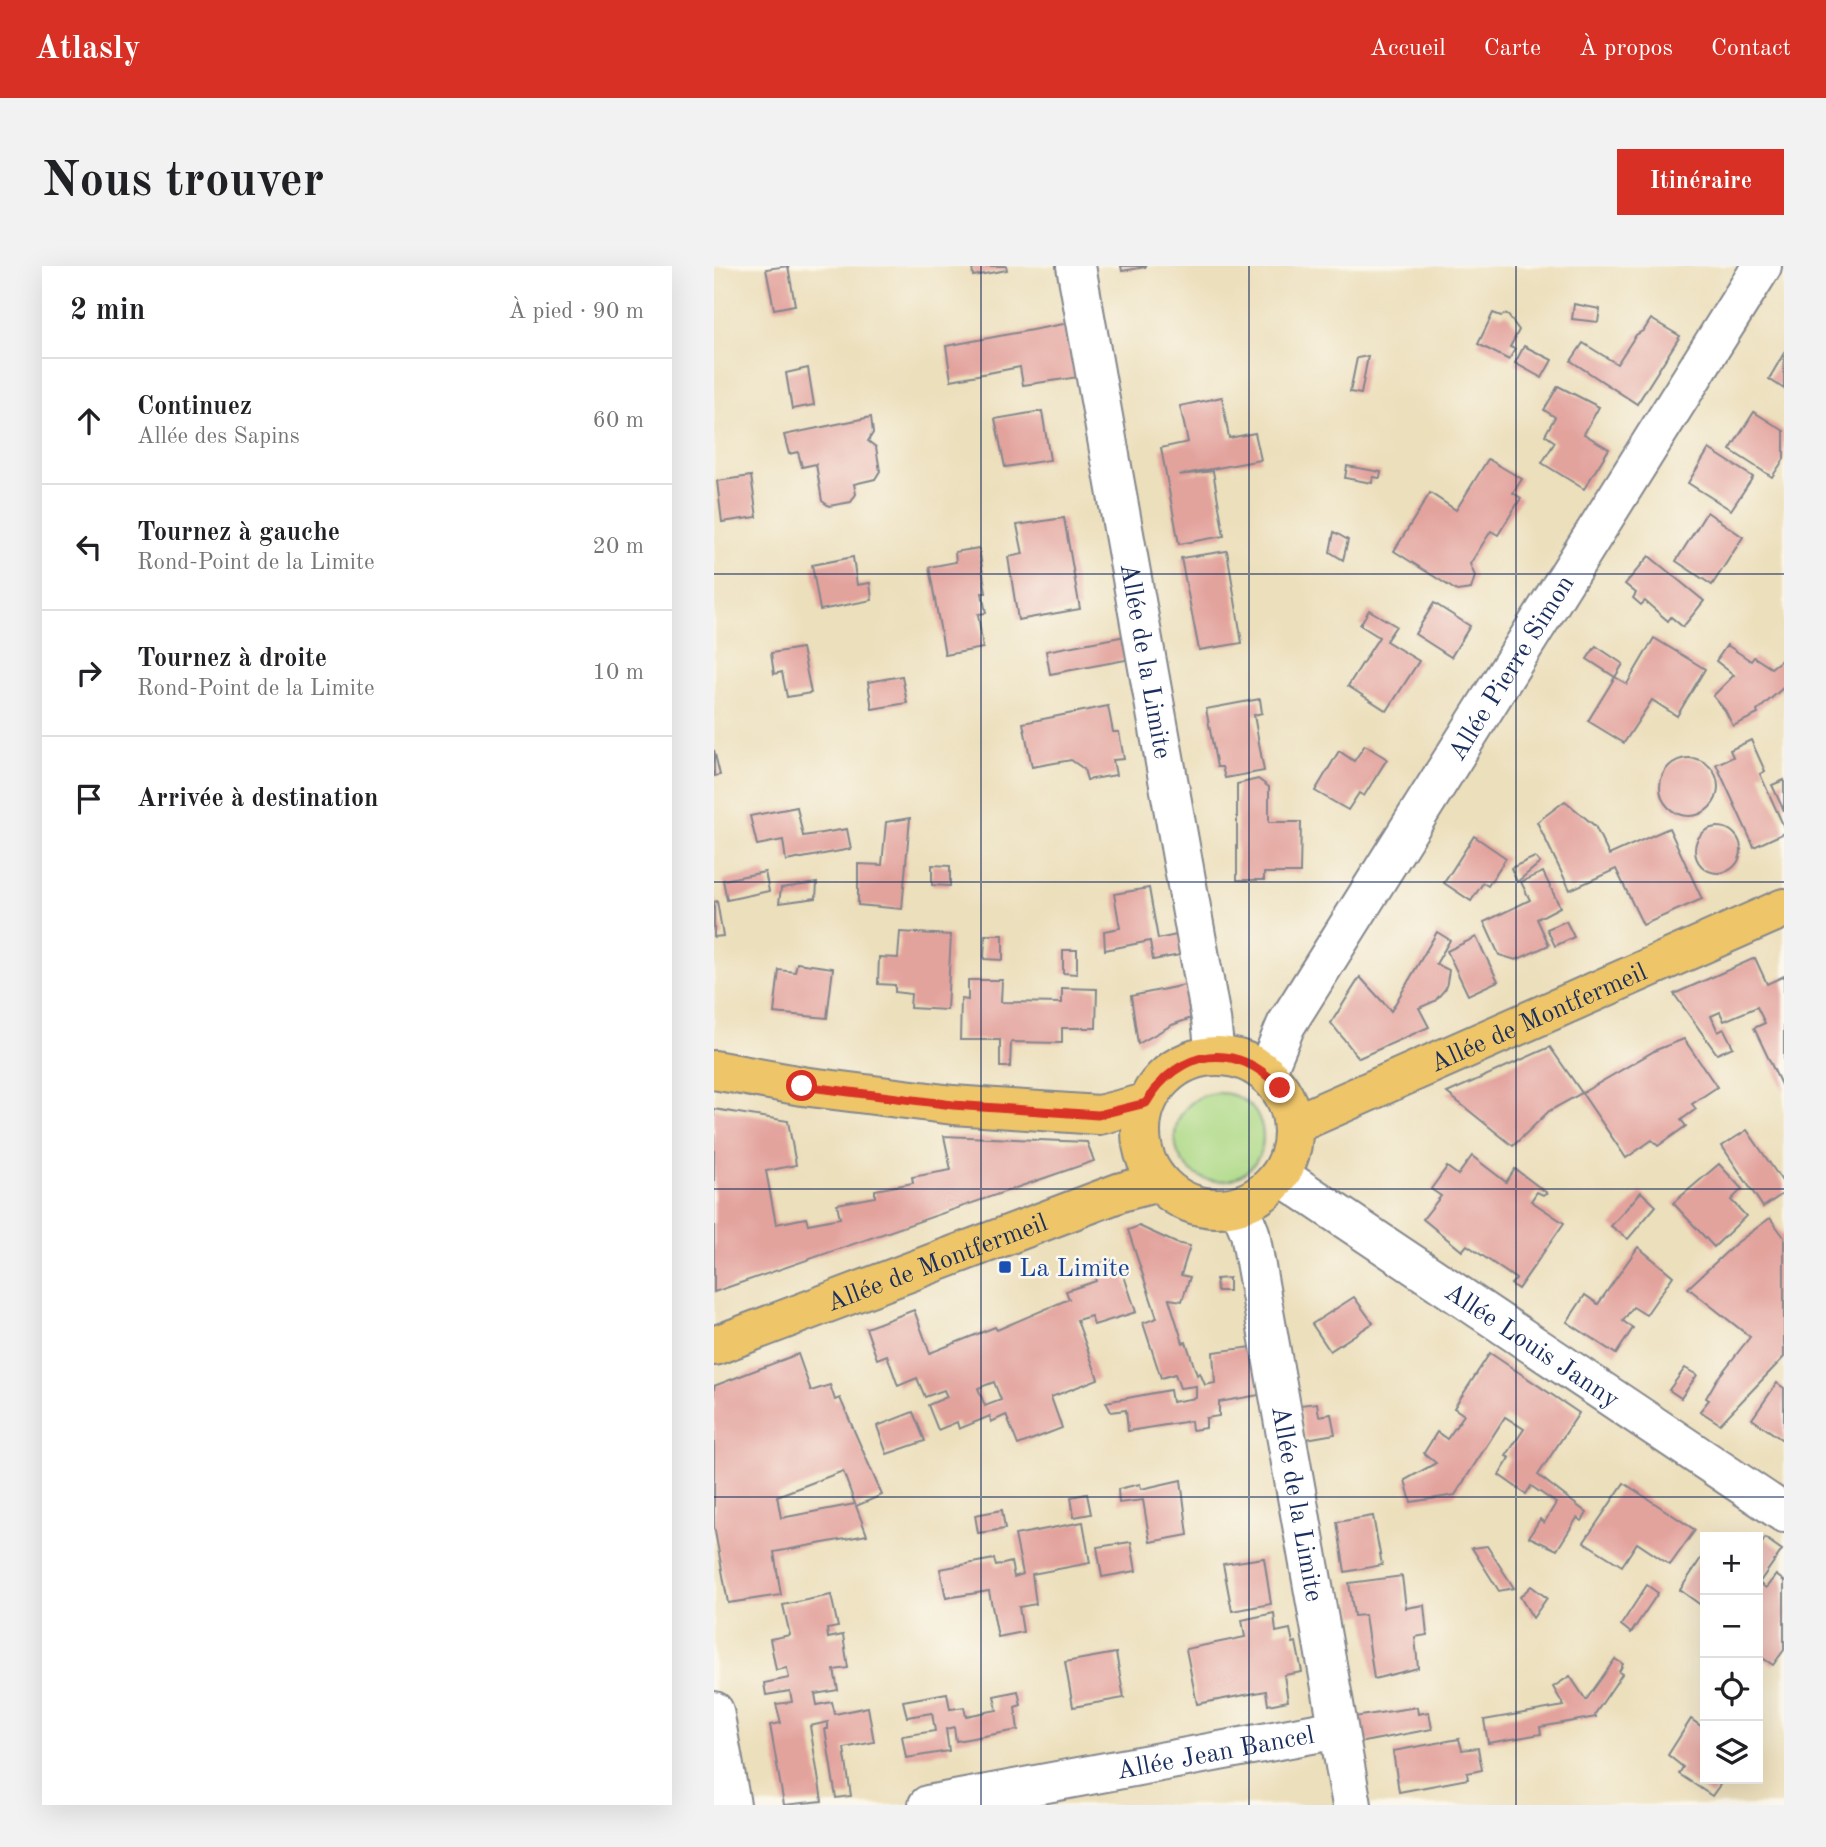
<!DOCTYPE html>
<html lang="fr">
<meta charset="utf-8">
<style>
:root{--surface:#fff;--page:#f2f2f2;--text:#202124;--muted:#757577;--line:#e0e0e0;--accent:#d93025}
body{margin:0;font-family:"Old Standard TT",serif;background:var(--page);color:var(--text)}
.controls{position:absolute;right:21px;bottom:21px;display:grid;overflow:hidden;border-radius:0px;box-shadow:0 7px 28px #0002}
.controls button{width:63px;height:63px;display:grid;place-items:center;padding:0;border:0;border-bottom:2px solid var(--line);background:var(--surface);color:var(--text);font:35px sans-serif}
.stop{position:absolute;width:21px;height:21px;margin:-16px;border:5px solid #d93025;border-radius:50%;background:#fff}
.stop.end{background:#d93025;border-color:#fff;box-shadow:0 2px 7px #0008}
.list{margin:0;padding:0;list-style:none}
h2{display:flex;justify-content:space-between;align-items:center;height:91px;margin:0;padding:0 28px;font-size:30px}
h2 small{font-size:23px;font-weight:400;color:var(--muted)}
.list li{display:grid;grid-template-columns:46px 1fr auto;gap:21px;align-items:center;box-sizing:border-box;height:126px;padding:0 28px;border-top:2px solid var(--line)}
.list b{display:block;font-size:26px;white-space:nowrap}
.list p{margin:0;font-size:23px;white-space:nowrap;color:var(--muted)}
.list em{font-size:23px;font-style:normal;color:var(--muted)}
.icon{flex:none;width:38px;height:38px;fill:none;stroke:currentColor;stroke-width:2;stroke-linecap:round;stroke-linejoin:round}
.map{position:relative;flex:none;width:1070px;height:1539px;overflow:hidden;border-radius:0px}
header{display:flex;align-items:center;gap:42px;box-sizing:border-box;height:98px;padding:0 35px;background:var(--accent);color:#fff}
header strong{font-size:33px}
nav{display:flex;gap:38px;margin-inline-start:auto;font-size:24px}
.intro{display:flex;align-items:center;justify-content:space-between;box-sizing:border-box;height:168px;padding:0 42px}
h1{margin:0;font-size:49px}
.button{padding:18px 32px;border-radius:0px;background:var(--accent);color:#fff;font-size:24px;font-weight:700}
main{display:flex;gap:42px;padding:0 42px}
aside{flex:1;background:var(--surface);border-radius:0px;box-shadow:0 7px 28px #0002}
.map>svg:first-child{display:block}
</style>
<header>
<strong>Atlasly</strong>
<nav><a>Accueil</a><a>Carte</a><a>À propos</a><a>Contact</a></nav>
</header>
<div class="intro"><h1>Nous trouver</h1><a class="button">Itinéraire</a></div>
<main>
<aside>
<h2>2 min<small>À pied · 90 m</small></h2>
<ul class="list">
<li><svg class="icon" aria-label="ahead" viewBox="0 0 24 24"><path d="M12 20V5M6 11l6-6 6 6"/></svg><div><b>Continuez</b><p>Allée des Sapins</p></div><em>60 m</em></li>
<li><svg class="icon" aria-label="left" viewBox="0 0 24 24"><path d="M17 20v-9H6M10 6l-5 5 5 5"/></svg><div><b>Tournez à gauche</b><p>Rond-Point de la Limite</p></div><em>20 m</em></li>
<li><svg class="icon" aria-label="right" viewBox="0 0 24 24"><path d="M7 20v-9h11M14 6l5 5-5 5"/></svg><div><b>Tournez à droite</b><p>Rond-Point de la Limite</p></div><em>10 m</em></li>
<li><svg class="icon" aria-label="arrive" viewBox="0 0 24 24"><path d="M6 21V4h12l-3 4 3 4H6"/></svg><div><b>Arrivée à destination</b></div></li>
</ul>
</aside>
<div class="map">
<svg width="1070" height="1539" viewBox="0 0 1070 1539">
<rect width="100%" height="100%" fill="#fbf7ec"/>
<filter id="ink" filterUnits="userSpaceOnUse"><feTurbulence type="fractalNoise" baseFrequency=".0143" numOctaves="2"/><feDisplacementMap in="SourceGraphic" scale="14" xChannelSelector="R" yChannelSelector="G"/><feConvolveMatrix kernelMatrix="1 2 1 2 8 2 1 2 1" color-interpolation-filters="sRGB"/></filter>
<filter id="wash" filterUnits="userSpaceOnUse"><feTurbulence type="fractalNoise" baseFrequency=".00686" numOctaves="4" result="noise"/><feDisplacementMap in="SourceGraphic" scale="28" xChannelSelector="R" yChannelSelector="G"/><feGaussianBlur stdDeviation="1.57" result="paint"/><feColorMatrix in="noise" values="0 0 0 0 0 0 0 0 0 0 0 0 0 0 0 0 0 1.4 0 .05"/><feComposite in="paint" operator="in"/></filter>
<g filter="url(#wash)">
<rect width="100%" height="100%" fill="#ecdfbc"/>
<!-- green -->
<circle fill="#add986" stroke="#648472" stroke-width="2" cx="505" cy="871" r="44"/>
<g id="blocks">
<!-- building -->
<g fill="#e3a39d" fill-rule="evenodd">
<path d="M74 0 81 39 60 43 52 3Z"/>
<path d="M258 0H292L293 4 259 10Z"/>
<path d="M407 0H432V1L408 5Z"/>
<path d="M860 38 886 43 884 56 858 53Z"/>
<path d="M779 47 787 50 793 48 805 64 796 81 801 83 795 94 764 78Z"/>
<path d="M937 53 966 70 923 138 857 95 869 77 903 98 922 69 930 64Z"/>
<path d="M355 57 365 111 309 119 306 101 237 114 232 80Z"/>
<path d="M810 80 838 94 828 112 801 97Z"/>
<path d="M1070 87V123L1055 113Z"/>
<path d="M654 90 647 128 636 126 643 92Z"/>
<path d="M94 102 100 139 78 143 72 107Z"/>
<path d="M844 120 885 141 870 168 895 183 870 223 828 197 841 176 831 169 841 151 830 144Z"/>
<path d="M508 131 515 172 541 167 547 194 465 209 499 205 510 270 465 278 447 182 474 176 466 140Z"/>
<path d="M328 145 336 194 291 201 281 153Z"/>
<path d="M1040 146 1070 165V193L1058 211 1016 184Z"/>
<path d="M157 151 159 167 154 175 162 181 166 205 161 213 140 218 142 228 137 236 115 240 108 235 102 198 88 201 84 186 75 188 70 169Z"/>
<path d="M995 183 1039 211 1017 244 974 217Z"/>
<path d="M774 193 808 213 799 227 807 232 784 269 777 265 756 298 761 310 757 323 743 325 680 285 716 227 742 244Z"/>
<path d="M633 200 667 206 666 212 659 211 658 217 631 212Z"/>
<path d="M37 210 43 251 8 256 3 215Z"/>
<path d="M993 246 1029 271 998 319 962 295Z"/>
<path d="M350 252 366 343 304 354 294 291 309 288 303 259Z"/>
<path d="M620 266 634 274 629 294 616 286Z"/>
<path d="M265 282 272 327H268L272 347 264 348 269 382 231 389 215 301 242 296 241 286Z"/>
<path d="M513 285 528 377 485 384 467 292Z"/>
<path d="M935 290 990 335 969 361 957 351 954 355 931 335 927 339 919 332 922 327 911 318Z"/>
<path d="M139 291 143 319 156 317 158 334 106 344 98 299Z"/>
<path d="M720 337 756 360 737 391 701 368Z"/>
<path d="M655 344 682 360 672 375 705 395 673 445 634 420 665 371 646 359Z"/>
<path d="M412 370 417 393 336 408 332 385Z"/>
<path d="M940 372 991 403 963 450 938 434 910 477 874 455 901 411 913 418Z"/>
<path d="M1013 379 1037 395 1040 391 1057 402 1070 392V421L1043 445 1044 448 1019 460 1011 444 999 430 1020 409 1002 395Z"/>
<path d="M882 380 909 398 901 411 873 393Z"/>
<path d="M88 382 97 427 73 431 68 406 60 408 57 387Z"/>
<path d="M188 410 193 437 158 443 154 416Z"/>
<path d="M546 433 548 447 540 449 550 505 511 512 508 501H503L492 443Z"/>
<path d="M394 440 399 466H405L410 493 399 494 402 509 373 514 370 503 357 494 318 501 309 457Z"/>
<path d="M1037 474 1051 505 1046 508 1070 561V567L1040 581 1002 498 1019 491 1016 484Z"/>
<path d="M651 479 673 493 650 530 645 527 634 544 601 525 625 485 640 495Z"/>
<path d="M0 484 6 509 0 510Z"/>
<circle cx="975" cy="521" r="29"/>
<path d="M544 513 555 521V556H587L586 607H550V614H523V518Z"/>
<path d="M1070 514V545L1058 519Z"/>
<path d="M851 535 881 560 895 589 955 562 988 633 929 659 902 603 856 624 823 556Z"/>
<path d="M83 541 89 570 133 563 137 583 72 595 69 574 43 579 36 550Z"/>
<path d="M196 552 188 643 144 639V598L168 599 172 556Z"/>
<circle cx="1004" cy="584" r="23"/>
<path d="M760 570 792 592 774 620 769 617 757 635 730 617Z"/>
<path d="M821 591 826 597 803 616 797 602Z"/>
<path d="M218 599 236 600V620L218 619Z"/>
<path d="M51 606 55 625 13 634 9 614Z"/>
<path d="M829 606 846 641 823 653 835 679 802 694 785 689 770 656 816 634 807 616Z"/>
<path d="M103 617 102 632 65 637 67 622Z"/>
<path d="M435 622 444 673 467 668 471 688 439 694 436 675 391 684 390 665 406 662 400 628Z"/>
<path d="M3 635 9 670 0 671V636Z"/>
<path d="M852 655 860 671 841 680 833 663Z"/>
<path d="M186 666 237 669 233 744 196 742 197 728 181 726V719L164 718 165 691 184 692Z"/>
<path d="M723 666 736 674 722 698 735 704 732 722 721 735 705 742 715 761 645 792 617 757 646 711 677 745Z"/>
<path d="M271 669H289V694L270 693Z"/>
<path d="M762 671 784 715 754 729 733 685Z"/>
<path d="M349 684H363V708L349 707Z"/>
<path d="M1041 692 1053 718 1070 710V825L1040 762 1051 757 1043 741 1010 755 1006 746 997 750 1004 766 1010 763 1019 781 1003 788 960 728Z"/>
<path d="M83 697 119 702 113 752 60 747 65 704 81 706Z"/>
<path d="M254 714H288L287 736 348 737V722L383 723 382 762H348V777L297 776 296 801H286V774H246L247 733 254 734Z"/>
<path d="M476 718 483 750 458 759 424 778 417 730Z"/>
<path d="M970 773 1003 821 978 838 982 843 967 854 972 860 944 880 938 874 912 892 868 827 942 784Z"/>
<path d="M836 781 868 827 835 845 799 880 733 827Z"/>
<path d="M0 843 74 855 82 899 52 905 62 958 92 952 94 958 126 952 123 938 161 931V924L199 917 198 911 237 904 230 870 373 876 380 895 0 1026Z"/>
<path d="M1033 864 1070 918V927L1049 941 1008 880Z"/>
<path d="M758 890 792 916 801 903 833 927 829 929 823 926 817 935 850 957 804 1023 797 1018 802 1013 753 979 748 985 709 953 727 930 717 923 733 901 744 909Z"/>
<path d="M1005 898 1028 923 1017 934 1032 950 1000 981 959 937Z"/>
<path d="M927 926 942 940 914 973 897 960Z"/>
<path d="M1056 952 1070 971V1091L1006 1158 986 1145 995 1134 992 1132 1003 1113 1036 1071 974 1022 1020 979Z"/>
<path d="M425 960 462 977 476 980 467 1009 476 1011 468 1035 455 1033 469 1077 472 1076 483 1109 486 1107 491 1119 501 1117 499 1086 537 1081 545 1129 505 1136V1150L492 1152V1162L478 1164 477 1155 414 1165 412 1144 397 1146 392 1136 456 1124 458 1136 482 1132V1120L466 1122 461 1108 447 1112 429 1057 443 1052 414 964Z"/>
<path d="M924 981 959 1010 932 1049 919 1041 909 1055 919 1062 902 1088 853 1056 871 1029 884 1038Z"/>
<path d="M398 994 403 1008 409 1007 422 1046 380 1059 377 1050 363 1054 384 1113 337 1131 348 1162 304 1179 292 1149 277 1156 276 1150 245 1163 243 1156 224 1164 214 1139 233 1131 230 1124 211 1131 203 1112 184 1120 173 1089 163 1093 152 1062 200 1044 216 1087 281 1061 283 1064 355 1033 352 1025 382 1015 379 1001ZM280 1116 287 1134 271 1140 264 1122Z"/>
<path d="M515 1012V1025H503L502 1013Z"/>
<path d="M640 1031 659 1057 616 1085 598 1058Z"/>
<path d="M776 1087 865 1147 824 1209 873 1247 868 1255 863 1252 843 1284 815 1271 826 1253 830 1257 842 1237 817 1220 812 1228 785 1209 796 1192 792 1190 810 1163 791 1151 741 1229 697 1236 691 1214 722 1197 710 1187 723 1166 733 1173 750 1149 740 1142Z"/>
<path d="M84 1088 97 1125 116 1119 121 1134 126 1132 168 1229 142 1240 153 1269 60 1286 67 1329 14 1337 0 1260V1120ZM129 1205 141 1238 67 1252 63 1230Z"/>
<path d="M971 1102 983 1109 967 1132 955 1124Z"/>
<path d="M1063 1117 1070 1122V1175L1038 1153Z"/>
<path d="M603 1137 605 1150 617 1148 621 1168 592 1173 586 1139Z"/>
<path d="M199 1146 211 1175 173 1188 163 1160Z"/>
<path d="M467 1214 474 1269 436 1276 429 1234 405 1237 404 1223 426 1218 427 1223Z"/>
<path d="M910 1217 981 1264 956 1299 923 1277 908 1300 870 1276Z"/>
<path d="M373 1228 377 1248 360 1251 357 1231Z"/>
<path d="M288 1244 291 1263 264 1267 261 1249Z"/>
<path d="M659 1250 668 1299 631 1306 623 1256Z"/>
<path d="M369 1256 376 1297 318 1308 322 1338 305 1341 309 1366 284 1371 275 1325 232 1332 226 1303 280 1293 282 1300 297 1296 300 1311 309 1308 301 1269Z"/>
<path d="M1051 1272 1068 1284 1045 1317 1052 1322 1062 1309 1070 1315V1384L1059 1399 1044 1389V1284Z"/>
<path d="M417 1276 422 1305 388 1311 383 1281Z"/>
<path d="M773 1280 800 1322 785 1325 758 1282Z"/>
<path d="M991 1286V1342L966 1324Z"/>
<path d="M550 1292 557 1338 518 1345 509 1298Z"/>
<path d="M688 1310 692 1342 710 1339 713 1369 701 1371 704 1402 660 1413 651 1349 640 1350 635 1317Z"/>
<path d="M933 1319 944 1327 917 1367 907 1359Z"/>
<path d="M817 1320 833 1332 819 1352 806 1331Z"/>
<path d="M117 1329 124 1361 113 1363 114 1372 129 1369 134 1402 120 1404 124 1424 101 1428 103 1439 118 1436 121 1448 154 1441 160 1476 130 1482 137 1530 122 1532 111 1463H114V1456L96 1460 108 1535 70 1539 56 1459 67 1457 62 1438 78 1436 76 1425 52 1429 50 1417 75 1412 73 1402 62 1404 56 1373 76 1369 69 1339Z"/>
<path d="M560 1347 562 1366 576 1363 579 1377 582 1376 588 1406 570 1409 574 1435 554 1439 552 1425 483 1438 472 1383 531 1371 528 1354Z"/>
<path d="M402 1387 410 1432 359 1441 351 1396Z"/>
<path d="M901 1393 909 1398 905 1406 908 1408 881 1448 882 1451 826 1461 827 1468 774 1477 770 1454 850 1440 839 1421 856 1410 872 1434Z"/>
<path d="M304 1425 307 1439 301 1441 304 1464 242 1475 240 1461 232 1463 235 1485 192 1492 188 1470 221 1465 218 1447 193 1451 189 1435 233 1427 236 1443 250 1441 252 1450 283 1444 280 1430Z"/>
<path d="M703 1441 704 1448 715 1446 718 1463 644 1477 640 1451Z"/>
<path d="M977 1453 991 1463V1513H1010L998 1530 965 1508 969 1501 954 1489Z"/>
<path d="M745 1473 748 1484 764 1482 768 1504 753 1507 754 1513 685 1526 679 1485Z"/>
</g>
</g>
</g>
<g filter="url(#ink)">
<use href="#blocks" fill-opacity="0" stroke="#84878d" stroke-width="2"/>
<g fill="none" stroke-linecap="round" stroke-linejoin="round">
<defs>
<g id="minor">
<path id="s1" d="M362 0 497 753 501 790"/>
<path id="s2" d="M552 807 572 759 1048 0"/>
<path id="s3" d="M567 910 1070 1247"/>
<path id="s4" d="M525 940 536 967 638 1539"/>
<path d="M0 1445 17 1539"/>
<path id="s5" d="M214 1539 624 1463"/>
</g>
<g id="major">
<circle cx="503" cy="866" r="76"/>
<path d="M0 804 88 820 239 839 385 849 432 837"/>
<path id="s6" d="M579 859 1070 642"/>
<path id="s7" d="M0 1080 407 926 445 916"/>
</g>
</defs>
<!-- minor casing -->
<use href="#minor" stroke="#84878d" stroke-width="42"/>
<!-- major casing -->
<use href="#major" stroke="#84878d" stroke-width="42"/>
<!-- minor -->
<use href="#minor" stroke="#fff" stroke-width="38"/>
<!-- major -->
<use href="#major" stroke="#eec569" stroke-width="38"/>
</g>
</g>
<g fill="none" stroke-linecap="round" stroke-linejoin="round" filter="url(#ink)">
<!-- route -->
<path stroke="#d93025" stroke-width="9" d="M88 820 239 839 384 849 432 837C464 782 523 774 566 822"/>
</g>
<!-- grid -->
<path fill="none" stroke="#1b2f5e" stroke-width="2" stroke-opacity="0.55" d="M267 0V1539M535 0V1539M802 0V1539M0 308H1070M0 616H1070M0 923H1070M0 1231H1070"/>
<!-- markers -->
<rect fill="#1a4fb4" stroke="#fbf7ec" stroke-width="2.5" x="284" y="994" width="14" height="14" rx="3.5"/>
<g text-anchor="middle" stroke-width="5" stroke-linejoin="round" paint-order="stroke">
<!-- street labels -->
<g font-size="26" fill="#1b2f5e" stroke="#fbf7ec">
<text dy="9" stroke="none"><textPath href="#s1" startOffset="401">Allée de la Limite</textPath></text>
<text dy="9" stroke="none"><textPath href="#s2" startOffset="474">Allée Pierre Simon</textPath></text>
<text dy="9" stroke="none"><textPath href="#s6" startOffset="268">Allée de Montfermeil</textPath></text>
<text dy="9" stroke="none"><textPath href="#s7" startOffset="238">Allée de Montfermeil</textPath></text>
<text dy="9" stroke="none"><textPath href="#s3" startOffset="303">Allée Louis Janny</textPath></text>
<text dy="9" stroke="none"><textPath href="#s4" startOffset="304">Allée de la Limite</textPath></text>
<text dy="9" stroke="none"><textPath href="#s5" startOffset="292">Allée Jean Bancel</textPath></text>
</g>
<!-- transit labels -->
<g font-size="26" fill="#164399" stroke="#fbf7ec" text-anchor="start">
<text x="305" y="1010">La Limite</text>
</g>
</g>
</svg>
<div class="controls">
<button>+</button>
<button>−</button>
<button><svg class="icon" aria-label="locate" viewBox="0 0 24 24"><circle cx="12" cy="12" r="6"/><path d="M12 2v4M12 18v4M2 12h4M18 12h4"/></svg></button>
<button><svg class="icon" aria-label="layers" viewBox="0 0 24 24"><path d="M12 4l9 5-9 5-9-5zM3 14l9 5 9-5"/></svg></button>
</div>
<div class="stop" style="left:88px;top:820px"></div>
<div class="stop end" style="left:566px;top:822px"></div>
</div>
</main>
